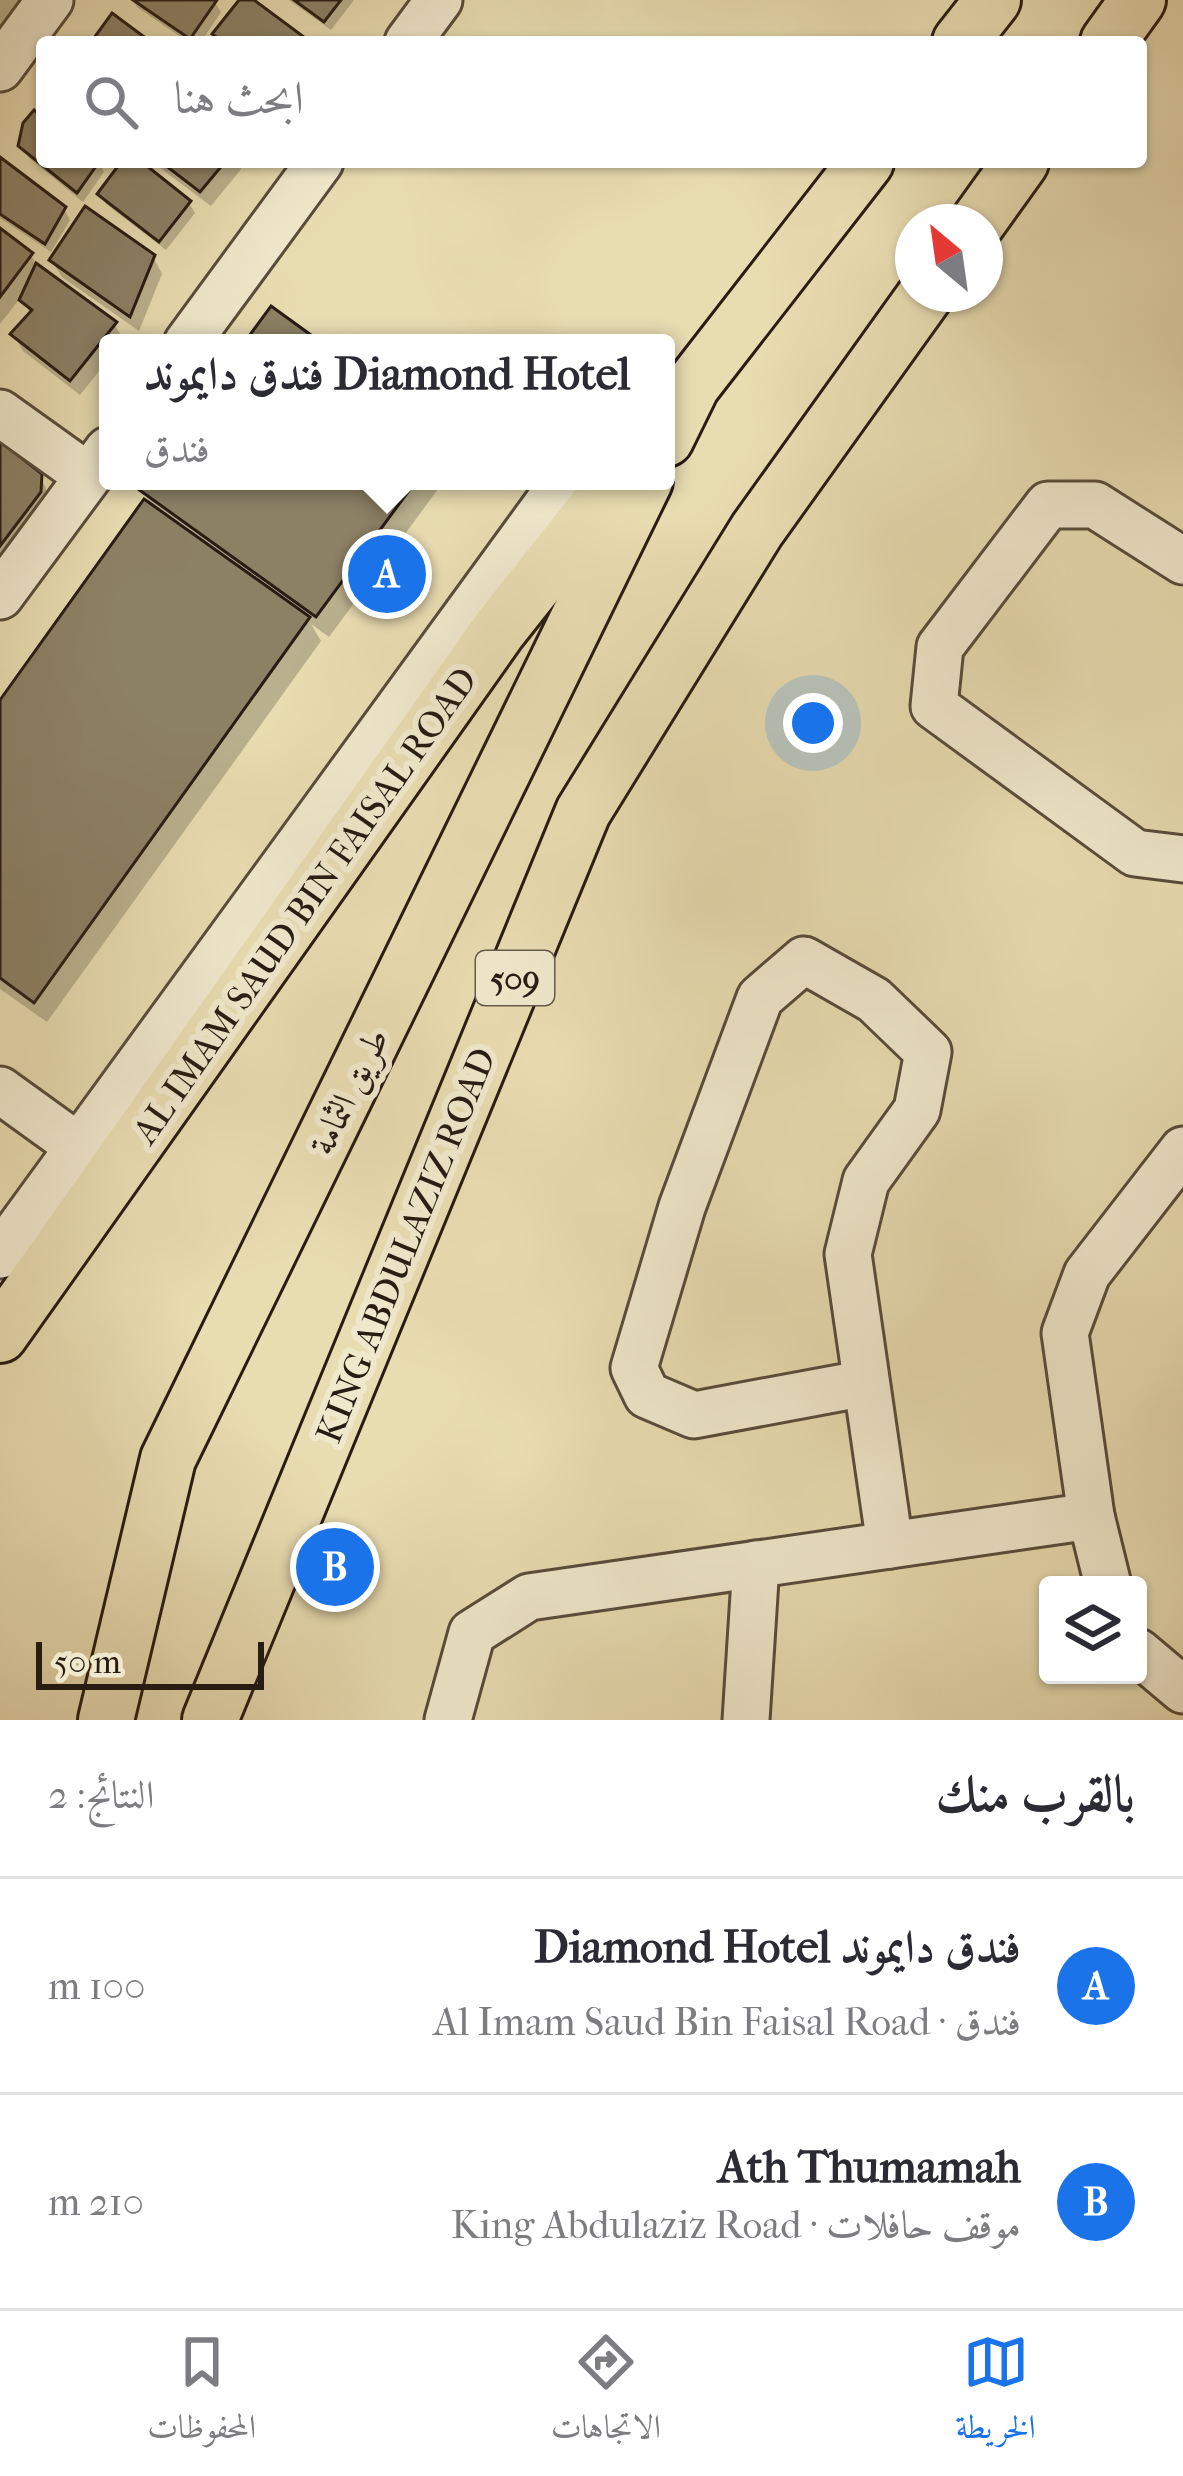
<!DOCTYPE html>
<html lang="ar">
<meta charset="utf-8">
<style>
:root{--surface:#fff;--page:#f7f7f7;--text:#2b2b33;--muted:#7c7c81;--line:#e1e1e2;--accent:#1a73e8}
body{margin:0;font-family:"IM FELL French Canon",Amiri,serif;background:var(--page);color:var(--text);direction:rtl}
.controls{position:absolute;right:36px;bottom:36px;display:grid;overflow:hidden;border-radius:12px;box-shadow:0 3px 9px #0004}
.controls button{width:108px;height:108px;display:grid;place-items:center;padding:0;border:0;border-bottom:3px solid var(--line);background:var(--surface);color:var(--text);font:60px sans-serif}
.compass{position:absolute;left:895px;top:204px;width:108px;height:108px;border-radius:50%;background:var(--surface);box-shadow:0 3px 9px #0004;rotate:331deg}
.scale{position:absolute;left:36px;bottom:30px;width:228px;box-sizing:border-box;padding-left:12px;border:6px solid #281c13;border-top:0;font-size:33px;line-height:42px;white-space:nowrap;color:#281c13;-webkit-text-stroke:9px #f0e8cc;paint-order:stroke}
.you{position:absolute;left:813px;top:723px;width:42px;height:42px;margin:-30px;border:9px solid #fff;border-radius:50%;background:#1a73e8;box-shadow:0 0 0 18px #1a73e833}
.badge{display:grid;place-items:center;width:78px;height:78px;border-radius:50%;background:var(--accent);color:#fff;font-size:39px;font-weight:700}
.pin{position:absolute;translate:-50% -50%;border:6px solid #fff;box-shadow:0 3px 12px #0006}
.popup{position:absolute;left:99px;top:334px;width:576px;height:156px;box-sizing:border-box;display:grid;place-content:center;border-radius:12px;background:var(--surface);filter:drop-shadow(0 3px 9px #0005);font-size:39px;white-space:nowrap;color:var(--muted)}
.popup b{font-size:45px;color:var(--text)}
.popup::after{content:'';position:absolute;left:50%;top:100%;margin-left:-24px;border:24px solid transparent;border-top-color:var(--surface)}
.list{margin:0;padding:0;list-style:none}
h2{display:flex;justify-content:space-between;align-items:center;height:156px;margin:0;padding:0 48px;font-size:51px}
h2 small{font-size:39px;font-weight:400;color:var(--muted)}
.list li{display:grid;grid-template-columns:78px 1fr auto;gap:36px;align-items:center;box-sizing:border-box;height:216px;padding:0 48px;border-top:3px solid var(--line)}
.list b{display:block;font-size:45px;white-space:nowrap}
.list p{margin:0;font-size:39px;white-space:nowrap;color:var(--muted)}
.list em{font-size:39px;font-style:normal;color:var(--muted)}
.icon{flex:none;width:66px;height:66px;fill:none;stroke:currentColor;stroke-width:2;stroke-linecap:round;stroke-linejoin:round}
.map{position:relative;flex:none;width:1183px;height:1720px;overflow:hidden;direction:ltr}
.search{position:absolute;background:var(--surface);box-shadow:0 3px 9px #0004;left:36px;right:36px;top:36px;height:132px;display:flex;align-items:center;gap:30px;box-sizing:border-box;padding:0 42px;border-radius:12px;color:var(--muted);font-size:45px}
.sheet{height:588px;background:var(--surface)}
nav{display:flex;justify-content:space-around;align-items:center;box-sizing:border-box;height:168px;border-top:3px solid var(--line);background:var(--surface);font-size:33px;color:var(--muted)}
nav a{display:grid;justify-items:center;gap:6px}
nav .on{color:var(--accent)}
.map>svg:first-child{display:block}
</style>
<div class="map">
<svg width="1183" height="1720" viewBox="0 0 1183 1720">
<rect width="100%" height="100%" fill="#e8dcb1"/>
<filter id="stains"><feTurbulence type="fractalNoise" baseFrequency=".00167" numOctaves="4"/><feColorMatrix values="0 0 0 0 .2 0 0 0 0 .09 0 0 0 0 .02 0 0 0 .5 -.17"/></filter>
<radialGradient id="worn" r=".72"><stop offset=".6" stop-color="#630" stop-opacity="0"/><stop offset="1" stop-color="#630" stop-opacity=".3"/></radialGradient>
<!-- shadow -->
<g fill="#0003">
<path d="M0 0H29L0 37Z"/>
<path d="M133 0H213L221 12 201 42H188L137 7Z"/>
<path d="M237 0H249L306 42H220L216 35 240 3Z"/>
<path d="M289 0H354L331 30Z"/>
<path d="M42 120V162H98L104 172 83 202 28 157 21 146Z"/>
<path d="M0 161 64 209 70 220 51 252 0 218Z"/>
<path d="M125 162H137L189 203 195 213 166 250 106 204 100 194Z"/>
<path d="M152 162H238L242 168 211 206Z"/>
<path d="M0 232 31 255 38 268 114 324 124 340 108 343V360L80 395 23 351 14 335 31 315 21 297 0 324Z"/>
<path d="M153 257 162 274 139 331 62 277 52 261Z"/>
<path d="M0 444 39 476 46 488V503L0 563Z"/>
<path d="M147 481H444L329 637 311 624 321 641 47 1022 0 989V705L154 510 142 489Z"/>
</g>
<!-- building -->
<g fill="#8c8065" stroke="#281c13" stroke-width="3">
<path d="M133 0H217L190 39Z"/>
<path d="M239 0H254L308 40 223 42 212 34Z"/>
<path d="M294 0H341L324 22Z"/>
<path d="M112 13 151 42H91Z"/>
<path d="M34 110 42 116V162H99L77 193 18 146 23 123Z"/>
<path d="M0 157 66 207 45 244 0 214Z"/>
<path d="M121 162H142L191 201 159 242 97 194Z"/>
<path d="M161 162H225L200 192Z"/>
<path d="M85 206 155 255 130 317 49 260Z"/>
<path d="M0 228 33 253 0 297Z"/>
<path d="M36 263 117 322 70 381 10 334 32 310 19 300Z"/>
<path d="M271 306 322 343H244Z"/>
<path d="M0 441 42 474 41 492 0 546Z"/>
<path d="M144 481H416L316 617 138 489Z"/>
<path d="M144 499 310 617 34 1003 0 978V700Z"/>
</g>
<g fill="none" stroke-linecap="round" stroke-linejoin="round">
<defs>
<g id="minor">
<path d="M408 42 439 0"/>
<path d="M0 68 50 0"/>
<path d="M187 343 320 162"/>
<path d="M0 413 88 476"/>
<path d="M1183 561 1095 505H1048L940 647 934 706 1135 853 1183 859"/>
<path d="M0 596 108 450"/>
<path d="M0 1090 79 1147"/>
<path d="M0 1255 564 481"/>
<path d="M866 1383 694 1415 647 1395 634 1368 682 1207 760 998 804 960 874 1000 928 1052 917 1110 866 1181 848 1254 890 1545"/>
<path d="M1108 1585 1091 1516 1065 1333 1087 1274 1183 1150"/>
<path d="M1138 1652 1183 1690"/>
<path d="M448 1720 472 1633 529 1597 1091 1516"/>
<path d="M746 1720 756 1564"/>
</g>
<g id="major">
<path d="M960 42 993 0"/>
<path d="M1108 42 1138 0"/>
<path d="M978 222 1021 162"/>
<path d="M666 439 692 386 866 162"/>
<path d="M0 1335 499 630 617 481"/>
<path d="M106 1720 168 1459 645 481"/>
<path d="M210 1720 583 812 757 530 926 294"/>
</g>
</defs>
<!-- minor casing -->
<use href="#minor" stroke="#584c3a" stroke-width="51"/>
<!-- major casing -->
<use href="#major" stroke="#281c13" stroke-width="60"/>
<!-- minor -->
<use href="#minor" stroke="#f0e8cc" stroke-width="45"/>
<!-- major -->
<use href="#major" stroke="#e8dcb1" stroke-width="54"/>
</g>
<g text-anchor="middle" stroke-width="12" stroke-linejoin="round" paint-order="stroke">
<!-- shield labels -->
<rect fill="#f0e8cc" stroke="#64594a" stroke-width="3" x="476" y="951" width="78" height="54" rx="9"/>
<g font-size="33" font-weight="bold" fill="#281c13">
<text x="515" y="990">509</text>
</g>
<!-- street labels -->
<g font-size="36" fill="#281c13" stroke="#f0e8cc">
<text transform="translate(304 905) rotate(-55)" y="13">AL IMAM SAUD BIN FAISAL ROAD</text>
<text transform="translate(348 1091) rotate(-64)" y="13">طريق الثمامة</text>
<text transform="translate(405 1245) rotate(-68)" y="13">KING ABDULAZIZ ROAD</text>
</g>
</g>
<rect width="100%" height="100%" filter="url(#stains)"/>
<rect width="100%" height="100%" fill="url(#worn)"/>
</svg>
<div class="controls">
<button><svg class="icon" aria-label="layers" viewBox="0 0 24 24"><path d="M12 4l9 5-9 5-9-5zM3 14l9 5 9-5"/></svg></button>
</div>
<svg class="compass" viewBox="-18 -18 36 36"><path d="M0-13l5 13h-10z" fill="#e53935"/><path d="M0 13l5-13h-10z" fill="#7c7c81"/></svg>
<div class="scale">50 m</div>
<div class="you"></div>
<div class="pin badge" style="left:387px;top:574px">A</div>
<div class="popup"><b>فندق دايموند Diamond Hotel</b>فندق</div>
<div class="pin badge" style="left:335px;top:1567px">B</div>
<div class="search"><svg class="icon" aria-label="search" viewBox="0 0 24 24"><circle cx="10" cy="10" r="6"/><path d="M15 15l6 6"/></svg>ابحث هنا</div>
</div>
<section class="sheet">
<h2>بالقرب منك<small>النتائج: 2</small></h2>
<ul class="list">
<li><span class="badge">A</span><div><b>فندق دايموند Diamond Hotel</b><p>فندق · Al Imam Saud Bin Faisal Road</p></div><em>100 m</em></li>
<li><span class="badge">B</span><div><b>Ath Thumamah</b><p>موقف حافلات · King Abdulaziz Road</p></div><em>210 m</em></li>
</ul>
</section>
<nav>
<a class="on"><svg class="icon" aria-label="map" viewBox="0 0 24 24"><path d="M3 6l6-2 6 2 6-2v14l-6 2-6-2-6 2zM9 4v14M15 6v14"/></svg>الخريطة</a>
<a><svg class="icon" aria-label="directions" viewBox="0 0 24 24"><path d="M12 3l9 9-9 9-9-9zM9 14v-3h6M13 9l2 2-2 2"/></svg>الاتجاهات</a>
<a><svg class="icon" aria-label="saved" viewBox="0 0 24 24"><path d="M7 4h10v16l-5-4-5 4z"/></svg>المحفوظات</a>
</nav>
